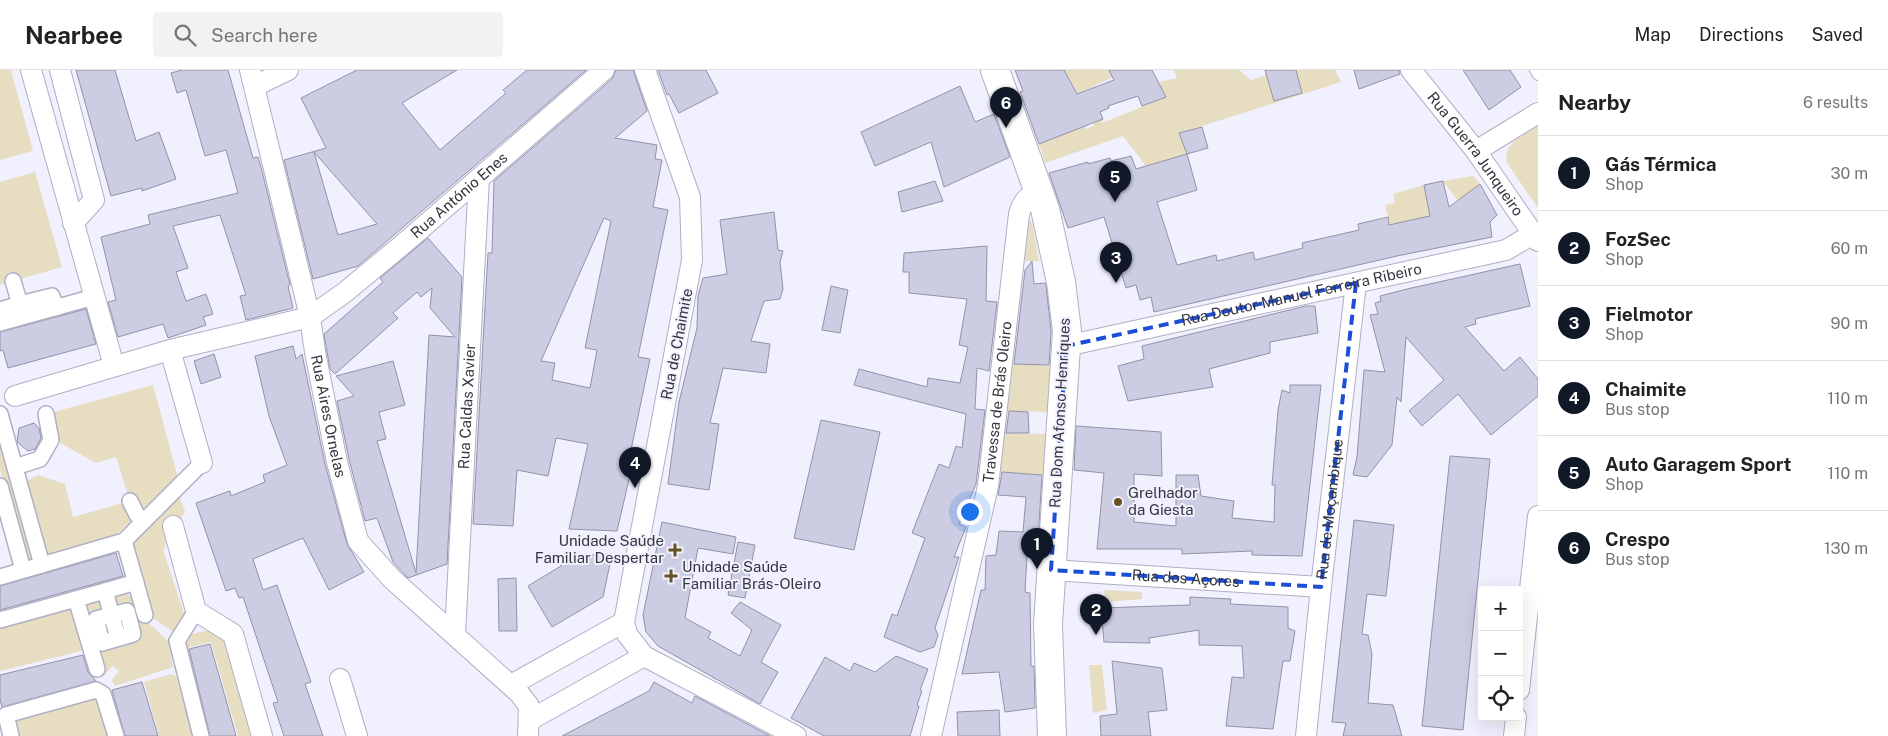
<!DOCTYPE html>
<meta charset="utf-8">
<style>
:root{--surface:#fff;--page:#f2f2f2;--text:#222;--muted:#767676;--line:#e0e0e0;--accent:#111827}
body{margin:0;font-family:"Public Sans",sans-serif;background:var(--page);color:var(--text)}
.controls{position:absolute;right:15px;bottom:15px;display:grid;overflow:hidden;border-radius:5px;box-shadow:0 5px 20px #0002}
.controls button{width:45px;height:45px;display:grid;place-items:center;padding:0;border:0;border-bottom:1px solid var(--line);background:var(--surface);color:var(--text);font:25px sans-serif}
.you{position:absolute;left:969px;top:441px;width:18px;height:18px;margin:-12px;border:4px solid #fff;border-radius:50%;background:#1a73e8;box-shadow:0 0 0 8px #1a73e833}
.badge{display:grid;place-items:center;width:32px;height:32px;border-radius:50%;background:var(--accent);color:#fff;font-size:16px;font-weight:700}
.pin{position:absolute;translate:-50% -41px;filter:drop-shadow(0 1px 2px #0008)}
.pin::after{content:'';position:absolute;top:26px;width:18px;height:15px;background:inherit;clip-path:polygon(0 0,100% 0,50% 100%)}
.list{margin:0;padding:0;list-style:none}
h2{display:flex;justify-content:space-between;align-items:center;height:65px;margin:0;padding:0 20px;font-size:21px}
h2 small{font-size:16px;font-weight:400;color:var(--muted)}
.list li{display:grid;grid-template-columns:32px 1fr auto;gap:15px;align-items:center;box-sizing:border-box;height:75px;padding:0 20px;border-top:1px solid var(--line)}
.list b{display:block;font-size:19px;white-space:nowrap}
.list p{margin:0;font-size:16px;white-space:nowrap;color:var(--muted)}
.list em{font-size:16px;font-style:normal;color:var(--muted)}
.icon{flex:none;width:28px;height:28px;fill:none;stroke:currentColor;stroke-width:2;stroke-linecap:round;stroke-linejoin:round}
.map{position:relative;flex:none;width:1538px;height:666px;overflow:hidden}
header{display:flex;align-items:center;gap:30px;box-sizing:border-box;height:70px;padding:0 25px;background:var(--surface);border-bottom:1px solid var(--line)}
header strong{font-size:24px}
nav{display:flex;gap:28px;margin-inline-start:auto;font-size:18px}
.search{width:350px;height:45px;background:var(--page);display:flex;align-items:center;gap:12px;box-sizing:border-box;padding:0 18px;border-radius:5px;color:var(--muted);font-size:19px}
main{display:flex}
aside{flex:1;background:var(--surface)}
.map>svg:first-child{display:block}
</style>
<header>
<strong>Nearbee</strong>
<div class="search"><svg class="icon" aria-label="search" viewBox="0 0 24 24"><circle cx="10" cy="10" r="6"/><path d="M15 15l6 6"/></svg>Search here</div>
<nav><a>Map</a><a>Directions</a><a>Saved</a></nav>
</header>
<main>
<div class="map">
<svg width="1538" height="666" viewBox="0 0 1538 666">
<rect width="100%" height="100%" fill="#f0f0fe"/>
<!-- green -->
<g fill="#e7ddc1">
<path d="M0 0H11L33 81 0 90Z"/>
<path d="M1058 0H1128L1077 24 1053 10 1023 21 1020 14Z"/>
<path d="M1174 0H1239L1251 10 1280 0H1335L1341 12 1180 63 1187 84 1146 96 1123 66 1045 93 1039 74 1085 55 1086 59 1094 56V52L1103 49 1102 53 1166 27 1158 12 1177 8Z"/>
<path d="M1538 56V138L1507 93C1502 73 1524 65 1538 56Z"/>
<path d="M35 102 62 197 0 215V112Z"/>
<path d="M1473 106 1480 114 1458 131 1443 111Z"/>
<path d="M1424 115 1431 146 1390 155 1385 135 1395 133 1393 124Z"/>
<path d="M1030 150 1032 152 1039 191H1023L1027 151Z"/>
<path d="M1009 293 1053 296 1051 342 1005 341Z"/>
<path d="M153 315 178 408 107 473 47 491 25 412 38 405 65 414 73 447 130 431 116 387 96 393 57 371 50 343Z"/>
<path d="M1003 363 1049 364 1047 405 997 402Z"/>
<path d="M0 364 37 490 26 494 0 400Z"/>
<path d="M178 424 185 441 163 480 186 549 177 564 154 549 131 469Z"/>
<path d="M123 518 125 523 135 529 139 544 168 571 173 597 115 616 112 610 119 601 112 596 104 606 100 607 79 530Z"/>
<path d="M1104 520 1142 522V529L1106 532Z"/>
<path d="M71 534 85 580 0 601V554Z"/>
<path d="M209 560 225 570 252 666H238L211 572 183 579V570L192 564Z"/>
<path d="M1089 595H1102L1107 640 1093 643Z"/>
<path d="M171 604 176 606 193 666H159L144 612Z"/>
<path d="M93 624 101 628 112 666H16L11 647Z"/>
</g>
<!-- building -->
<g fill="#cccce3" stroke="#9292a8" fill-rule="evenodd">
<path d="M76 0H115L136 71 159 62 176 109 142 121V118L111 126Z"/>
<path d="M182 0H228L253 88 258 87 261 97 290 215 288 216 293 238 246 250 240 226 246 225 220 145 173 156 188 198 176 202 186 231 206 224 213 244 203 247 206 255 168 268 163 254 118 267 108 232 116 230 101 167 150 154 148 145 238 123 226 80 205 86 186 20 177 23 171 3Z"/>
<path d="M357 0H457L402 33 440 80 506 23 503 20 527 0H586L358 196 313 209 284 90 326 78 301 28ZM314 82 377 154 338 165Z"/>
<path d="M616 0H633L647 41 615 68 657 75 655 89 662 90 653 137 668 140 638 287 650 289 626 404 630 405 617 461 569 459 588 374 556 368 548 406 517 400 513 456 473 454 488 183H492L494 111 612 9ZM604 148 611 151 585 278 597 280 590 318 552 310 555 293 541 291Z"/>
<path d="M658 0H706L718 23 679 43 669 24 667 25Z"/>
<path d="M1015 0H1064L1077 24 1114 10 1109 0H1152L1166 27 1142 36 1138 26 1108 36 1109 38 1100 42 1103 49 1039 74 1020 22 1023 21Z"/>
<path d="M1265 0H1296L1302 23 1274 31Z"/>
<path d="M1354 0H1399L1400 4 1359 19Z"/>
<path d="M1463 0H1510L1521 17 1489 40Z"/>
<path d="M960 16 975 52 994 44 1010 87 944 117 931 72 875 96 861 62Z"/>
<path d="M1202 57 1208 78 1187 84 1179 63Z"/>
<path d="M1187 84 1197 120 1157 132 1177 195 1216 185 1217 191 1253 182 1255 190 1303 178 1302 173 1359 160 1358 154 1388 147 1389 155 1430 146 1424 115 1443 111 1449 137 1480 114 1497 145 1490 152 1492 167 1397 186 1154 242 1151 227 1140 230 1136 215 1126 218 1104 147 1068 158 1049 103 1088 92V94L1110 88 1111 91 1131 86 1136 99Z"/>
<path d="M935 111 943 131 902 142 898 122Z"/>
<path d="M774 142 778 180 783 181 780 192 783 219 780 229 764 231 751 271 770 274 766 303 723 298 710 353 719 354 709 420 668 414 679 332 697 258 698 226 703 208 727 204 720 150Z"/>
<path d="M428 168 462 207 447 494 408 508 393 492 377 448 365 451 349 389 337 331 354 326 336 306 393 291 405 335 379 342 386 369 377 371 416 503 429 265 455 267 430 238 432 218 421 227 417 222 393 243 398 248 335 304 330 299 324 264 383 212 380 208Z"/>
<path d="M987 176 986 231 997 232 989 301 977 298 975 339 985 340 976 414 959 454 966 457 954 487H959L935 558 938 565 934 577 920 582 884 567 892 544 897 546 925 468 912 463 939 394 949 398 956 376 962 378 966 344 854 315 859 299 927 317 928 308 960 313 968 277 959 275 967 229 909 223V202H903L904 183Z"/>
<path d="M1032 191 1034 214 1045 213 1046 215 1051 261 1049 295 1014 294 1025 200Z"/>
<path d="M1520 194 1530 236 1475 249 1476 254 1465 257 1504 301 1520 287 1538 309V326L1491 365 1458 324 1422 356 1409 341 1444 310 1406 267 1401 332 1397 327 1392 375 1367 407 1353 405 1357 387 1364 300 1385 302 1370 245 1378 244 1375 233 1381 231 1380 226 1407 219Z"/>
<path d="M831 216 848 220 840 263 822 260Z"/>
<path d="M1306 236H1315L1318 263 1270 272V283L1209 299 1213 317 1128 331 1118 296 1144 289 1142 276Z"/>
<path d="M86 239 96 274 8 298 3 280 0 281V262Z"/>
<path d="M293 276 296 289 302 284 325 394 347 474 364 502 329 520 303 468 253 489 263 520 277 515 311 612 305 614 323 666H284L273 633 278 632 243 527 239 528 235 518 226 521 196 433 230 421 231 426 265 412 263 405 287 395 269 346 255 286Z"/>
<path d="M214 284 221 307 201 314 194 291Z"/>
<path d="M1290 315H1321L1302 486 1252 485V481L1182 484V479H1097L1104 403 1074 400 1076 356 1161 362 1162 406 1134 404V452L1176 456V405H1198L1201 426 1234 431 1232 448 1274 452 1275 415H1272L1278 340 1282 320 1290 323Z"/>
<path d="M1009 341 1028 342 1029 363H1006Z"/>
<path d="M821 350 880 362 854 480 794 468Z"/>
<path d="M34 353 39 358 41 368 35 379 28 381 17 372 19 358Z"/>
<path d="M1450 386 1490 389 1463 660 1422 656Z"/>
<path d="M1002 402 1042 405 1037 486H1027L1025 522 1030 523 1031 596H1034L1035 638 1005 642 999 602 962 604 981 520H985L986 486 996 485 999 461 1023 462 1026 427 998 425Z"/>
<path d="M1354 450 1394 455 1386 526 1367 524 1362 564 1368 565 1372 584 1368 633 1393 635 1402 666H1343L1346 653 1332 652Z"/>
<path d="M662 452 736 467 733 484 698 478 685 548 711 562 708 568 740 586 752 560 731 543 740 532 781 555 761 592 778 602 760 634 658 576 646 562 643 545Z"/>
<path d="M738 472 755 475 745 528 728 525Z"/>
<path d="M116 483 123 506 0 540V516Z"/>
<path d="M612 484 603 527 552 557 528 516 561 496 564 486Z"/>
<path d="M516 508 517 561H499L498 509Z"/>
<path d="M1190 527 1231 529 1230 534 1288 537V558L1295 561 1290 591H1283L1273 659 1226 656 1232 607 1244 608 1242 576 1199 575V560L1149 568 1150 573 1104 572 1101 538 1190 535Z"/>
<path d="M210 574 228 637 236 666H210L189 579Z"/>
<path d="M83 585 88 602 96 611 2 637 0 629V605Z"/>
<path d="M896 586 928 599 920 620 922 621 917 635 919 636 910 666H824L791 648 825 587 850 601 854 593 875 602Z"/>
<path d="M1112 591 1162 598 1167 640 1148 642 1151 666H1101L1100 646 1117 644Z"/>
<path d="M142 612 158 666H125L112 620Z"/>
<path d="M654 612 692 633 695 626 770 666H562L649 621Z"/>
<path d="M999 640 1000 666H958L957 642Z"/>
</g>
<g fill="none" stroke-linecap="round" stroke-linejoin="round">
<defs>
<path id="service" d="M1535 0 1538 5"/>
<g id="pedestrian">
<path d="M13 211 20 234 52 226 56 238"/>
<path d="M0 240 20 234"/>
<path d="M0 253 94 227"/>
<path d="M0 344 42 495"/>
<path d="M15 397 40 389 51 370 46 344"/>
<path d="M0 416 23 500"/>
<path d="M130 431 137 445 144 451"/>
<path d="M124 471 145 545"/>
<path d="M0 507 124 471 202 393"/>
<path d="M76 529 97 599"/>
<path d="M127 541 133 564 102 573 96 549Z"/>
<path d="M196 541 177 571 201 666"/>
<path d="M0 550 105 521"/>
<path d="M118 568 105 521 136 512"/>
<path d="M11 666 6 645 96 620 103 624 116 666"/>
</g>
<g id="minor">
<path d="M31 0 114 296"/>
<path d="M60 0 94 130 73 153"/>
<path id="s1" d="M250 0 310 247 315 282 337 392 358 471 392 509 519 623 529 636 528 666"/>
<path d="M645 0 690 127 692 190 624 552 627 564 644 586 796 666"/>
<path id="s2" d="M1411 0 1476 81 1538 171"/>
<path d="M255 16 288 0"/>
<path d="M1476 81 1538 43"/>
<path id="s3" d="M1066 276 1506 180 1533 164"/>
<path d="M170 280 202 393"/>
<path id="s4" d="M15 326 170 280 310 247 344 223 402 175 604 0"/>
<path d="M173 456 196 541 233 564 262 666"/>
<path id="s5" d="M1051 500 1321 517"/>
<path id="s6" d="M455 564 479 108"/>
<path d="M340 609 357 666"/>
<path d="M511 615 624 552"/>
<path d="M1519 620 1538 446"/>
<path d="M530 650 644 586"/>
<path id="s7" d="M931 666 988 416 1019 144C1023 131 1027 126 1040 121"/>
<path id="s8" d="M1306 666 1321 517 1356 213"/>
<path d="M1514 666 1516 647"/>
</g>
<path id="secondary" d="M995 0 1045 139 1061 212 1067 261 1048 554 1052 666"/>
</defs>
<!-- service casing -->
<use href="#service" stroke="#afafc5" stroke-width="12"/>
<!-- pedestrian casing -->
<use href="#pedestrian" stroke="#afafc5" stroke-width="18"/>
<!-- minor casing -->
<use href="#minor" stroke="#afafc5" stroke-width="22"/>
<!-- secondary casing -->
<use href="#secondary" stroke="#afafc5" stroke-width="30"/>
<!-- service -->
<use href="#service" stroke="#fff" stroke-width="10"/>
<!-- pedestrian -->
<use href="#pedestrian" stroke="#fff" stroke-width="15"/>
<!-- minor -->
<use href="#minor" stroke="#fff" stroke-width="20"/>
<!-- secondary -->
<use href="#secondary" stroke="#fff" stroke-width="28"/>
</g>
<!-- marked area -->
<path fill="none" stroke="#1d4ed8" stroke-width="4" stroke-dasharray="10 6" stroke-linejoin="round" d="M1356 213 1321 517 1051 500 1066 276Z"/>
<!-- markers -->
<g fill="#655422" stroke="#f0f0fe" stroke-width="2">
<circle cx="1118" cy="432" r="5"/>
<path d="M672.5 472.5h5v5h5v5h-5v5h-5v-5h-5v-5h5z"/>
<path d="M668.5 498.5h5v5h5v5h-5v5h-5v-5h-5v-5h5z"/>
</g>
<g text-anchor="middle" stroke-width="4" stroke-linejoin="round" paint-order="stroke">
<!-- street labels -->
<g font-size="15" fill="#35353e" stroke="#f0f0fe">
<text dy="5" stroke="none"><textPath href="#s2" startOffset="106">Rua Guerra Junqueiro</textPath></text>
<text dy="5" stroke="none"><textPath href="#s4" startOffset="498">Rua António Enes</textPath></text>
<text dy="5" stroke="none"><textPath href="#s3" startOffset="241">Rua Doutor Manuel Ferreira Ribeiro</textPath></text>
<text transform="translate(677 274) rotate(-79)" y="5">Rua de Chaimite</text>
<text dy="5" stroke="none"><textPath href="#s7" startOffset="341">Travessa de Brás Oleiro</textPath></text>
<text dy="5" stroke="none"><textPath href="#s6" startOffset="228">Rua Caldas Xavier</textPath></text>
<text transform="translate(1060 343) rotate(-87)" y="5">Rua Dom Afonso Henriques</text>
<text dy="5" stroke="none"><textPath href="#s1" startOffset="355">Rua Aires Ornelas</textPath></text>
<text dy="5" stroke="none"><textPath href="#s8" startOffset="228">Rua de Moçambique</textPath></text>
<text dy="5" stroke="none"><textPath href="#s5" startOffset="135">Rua dos Açores</textPath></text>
</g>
<!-- poi labels -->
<g font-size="15" fill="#35353e" stroke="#f0f0fe" text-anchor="start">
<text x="1128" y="428">Grelhador<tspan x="1128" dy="17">da Giesta</tspan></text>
<text x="664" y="476" text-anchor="end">Unidade Saúde<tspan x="664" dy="17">Familiar Despertar</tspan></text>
<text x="682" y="502">Unidade Saúde<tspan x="682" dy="17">Familiar Brás-Oleiro</tspan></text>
</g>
</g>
</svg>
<div class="controls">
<button>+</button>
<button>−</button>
<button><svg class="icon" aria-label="locate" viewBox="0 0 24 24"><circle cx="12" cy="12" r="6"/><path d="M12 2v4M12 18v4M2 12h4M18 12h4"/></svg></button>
</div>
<div class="you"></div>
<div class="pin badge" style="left:1037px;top:499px">1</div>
<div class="pin badge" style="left:1096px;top:565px">2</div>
<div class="pin badge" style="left:1116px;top:213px">3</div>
<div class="pin badge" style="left:635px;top:418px">4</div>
<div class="pin badge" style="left:1115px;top:132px">5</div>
<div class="pin badge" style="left:1006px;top:58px">6</div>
</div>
<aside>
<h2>Nearby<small>6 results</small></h2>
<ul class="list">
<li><span class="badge">1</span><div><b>Gás Térmica</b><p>Shop</p></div><em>30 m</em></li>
<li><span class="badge">2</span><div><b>FozSec</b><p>Shop</p></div><em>60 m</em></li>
<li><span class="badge">3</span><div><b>Fielmotor</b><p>Shop</p></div><em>90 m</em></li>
<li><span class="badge">4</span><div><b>Chaimite</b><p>Bus stop</p></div><em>110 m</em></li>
<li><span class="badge">5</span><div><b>Auto Garagem Sport</b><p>Shop</p></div><em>110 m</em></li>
<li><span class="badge">6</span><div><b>Crespo</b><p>Bus stop</p></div><em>130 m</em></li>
</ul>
</aside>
</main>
